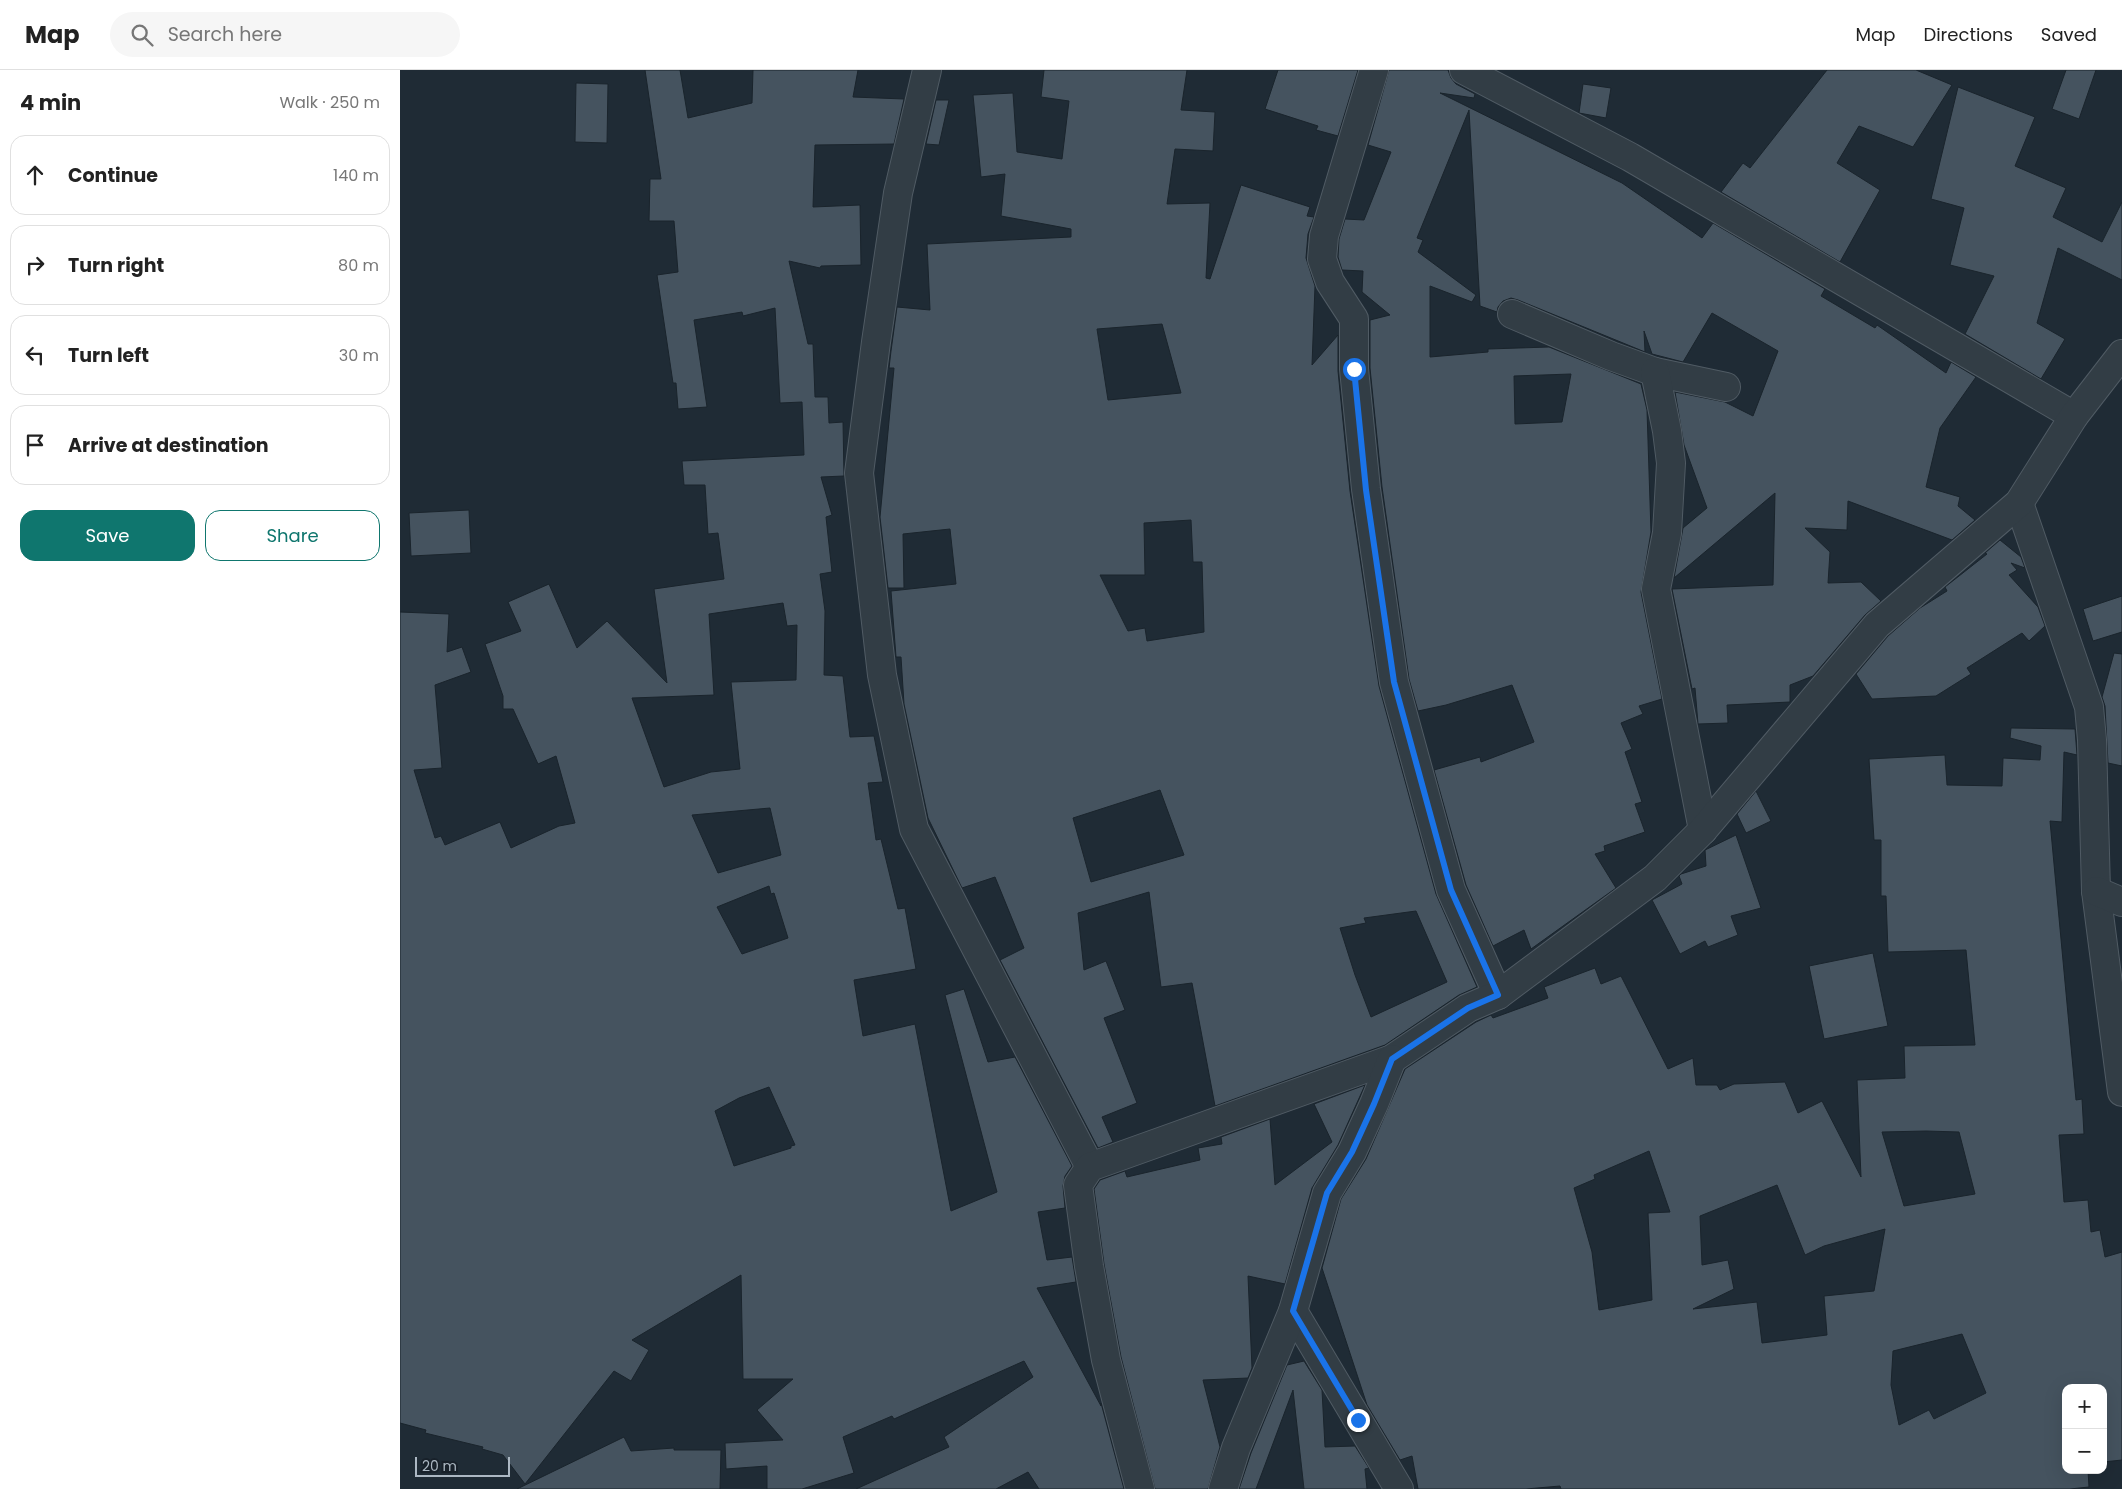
<!DOCTYPE html>
<meta charset="utf-8">
<style>
:root{--surface:#fff;--page:#f6f6f6;--text:#222;--muted:#767676;--line:#e0e0e0;--accent:#0f766e}
body{margin:0;font-family:Poppins,sans-serif;background:var(--page);color:var(--text)}
.controls{position:absolute;right:15px;bottom:15px;display:grid;overflow:hidden;border-radius:10px;box-shadow:0 5px 20px #0002}
.controls button{width:45px;height:45px;display:grid;place-items:center;padding:0;border:0;border-bottom:1px solid var(--line);background:var(--surface);color:var(--text);font:25px sans-serif}
.scale{position:absolute;left:15px;bottom:12px;width:95px;box-sizing:border-box;padding-left:5px;border:2px solid #acb8c3;border-top:0;font-size:14px;line-height:18px;white-space:nowrap;color:#acb8c3;-webkit-text-stroke:4px #18212a;paint-order:stroke}
.stop{position:absolute;width:15px;height:15px;margin:-11px;border:4px solid #1a73e8;border-radius:50%;background:#fff}
.stop.end{background:#1a73e8;border-color:#fff;box-shadow:0 1px 5px #0008}
.list{margin:0;padding:0;list-style:none}
h2{display:flex;justify-content:space-between;align-items:center;height:65px;margin:0;padding:0 20px;font-size:21px}
h2 small{font-size:16px;font-weight:400;color:var(--muted)}
.list li{display:grid;grid-template-columns:32px 1fr auto;gap:15px;align-items:center;box-sizing:border-box;height:80px;margin:0 10px 10px;padding:0 10px;border:1px solid var(--line);border-radius:15px}
.list b{display:block;font-size:19px;white-space:nowrap}
.list em{font-size:16px;font-style:normal;color:var(--muted)}
.actions{display:flex;gap:10px;padding:15px 20px}
.actions a{flex:1;padding:11px 0;border:1px solid var(--accent);border-radius:15px;text-align:center;font-size:18px;color:var(--accent)}
.actions .main{background:var(--accent);color:#fff}
.icon{flex:none;width:28px;height:28px;fill:none;stroke:currentColor;stroke-width:2;stroke-linecap:round;stroke-linejoin:round}
.map{position:relative;flex:none;width:1722px;height:1419px;overflow:hidden}
header{display:flex;align-items:center;gap:30px;box-sizing:border-box;height:70px;padding:0 25px;background:var(--surface);border-bottom:1px solid var(--line)}
header strong{font-size:24px}
nav{display:flex;gap:28px;margin-inline-start:auto;font-size:18px}
.search{width:350px;height:45px;background:var(--page);display:flex;align-items:center;gap:12px;box-sizing:border-box;padding:0 18px;border-radius:28px;color:var(--muted);font-size:19px}
main{display:flex}
aside{flex:1;background:var(--surface)}
.map>svg:first-child{display:block}
</style>
<header>
<strong>Map</strong>
<div class="search"><svg class="icon" aria-label="search" viewBox="0 0 24 24"><circle cx="10" cy="10" r="6"/><path d="M15 15l6 6"/></svg>Search here</div>
<nav><a>Map</a><a>Directions</a><a>Saved</a></nav>
</header>
<main>
<aside>
<h2>4 min<small>Walk · 250 m</small></h2>
<ul class="list">
<li><svg class="icon" aria-label="ahead" viewBox="0 0 24 24"><path d="M12 20V5M6 11l6-6 6 6"/></svg><div><b>Continue</b></div><em>140 m</em></li>
<li><svg class="icon" aria-label="right" viewBox="0 0 24 24"><path d="M7 20v-9h11M14 6l5 5-5 5"/></svg><div><b>Turn right</b></div><em>80 m</em></li>
<li><svg class="icon" aria-label="left" viewBox="0 0 24 24"><path d="M17 20v-9H6M10 6l-5 5 5 5"/></svg><div><b>Turn left</b></div><em>30 m</em></li>
<li><svg class="icon" aria-label="arrive" viewBox="0 0 24 24"><path d="M6 21V4h12l-3 4 3 4H6"/></svg><div><b>Arrive at destination</b></div></li>
</ul>
<div class="actions"><a class="main">Save</a><a>Share</a></div>
</aside>
<div class="map">
<svg width="1722" height="1419" viewBox="0 0 1722 1419">
<rect width="100%" height="100%" fill="#1f2b35"/>
<!-- building -->
<g fill="#45535f" stroke="#1a242c" fill-rule="evenodd">
<path d="M245 0H280L288 48 352 33 353 0H458L453 27 504 29 494 74 415 75 413 137 460 135 461 195 421 196 420 198 389 191 408 274H413L415 327H428L429 353 443 352 444 406 421 407 432 445 426 447 432 502 420 504 425 541 424 605 443 606 450 667 474 666 483 712 468 713 476 770 481 769 498 839 505 838 516 899 454 910 463 966 515 954 551 1141 597 1122 545 925 564 919 588 992 615 987 672 1096 665 1106 663 1116 665 1138 638 1142 647 1190 672 1187 676 1212 637 1218 701 1336V1333L724 1419H639L628 1402 596 1419H456L549 1377 544 1367 633 1307 624 1291 494 1349 492 1346 443 1367 454 1403 402 1419H367V1396L326 1399 325 1373 383 1370 357 1340 393 1309H343L341 1205 232 1270 249 1280 231 1311 214 1301 125 1414 103 1385 82 1379 83 1377 25 1363 26 1360 0 1353V542L49 544 47 582 62 577 71 602 35 615 42 698 14 700 35 768 41 766 45 775 100 752 111 778 159 756 175 753 156 686 138 694 113 639H103V626L85 574 121 561 108 532 149 514 177 578 207 551 267 613 254 519 324 509 318 463 308 464 305 415H284L282 391 404 385 402 332 380 333 375 238 343 246 342 242 294 250 307 337 278 339 276 313H273L257 205 278 202 274 151H249L250 109H261ZM383 533 387 556 397 555 396 610 331 612 340 699 311 702 264 717 232 628 314 625 309 544ZM370 738 381 785 318 803 292 745ZM369 816 371 824 374 823 388 868 342 884 317 837ZM369 1017 395 1075 391 1076V1078L334 1096 315 1041 339 1028Z"/>
<path d="M644 0H787L781 40 815 42 813 81 775 79 767 134 810 133 806 208 810 209 841 115 910 137 907 146 914 147 908 164 906 188 915 216 912 295 938 265V301L950 421 979 616 1036 824 1077 917 1059 925 985 975 815 1036 792 913 761 917 749 822 678 843 684 900 706 891 725 940 704 948 737 1033 702 1047 713 1072 698 1078 600 890 624 878 595 807 562 818 528 748 504 634 501 587H496L491 521 556 514 550 459 503 464 504 518H488L480 447 494 298H489L491 281 497 237 530 240 527 174 671 167V159L601 146 605 104 581 107 573 25 613 23 617 82 662 89 669 31 641 27ZM762 254 781 323 708 330 697 259ZM791 450 793 492H802L804 562 747 571 745 558 728 561 700 505H745L744 453ZM760 720 784 785 691 812 673 748ZM1016 841 1047 912 971 947 955 905 940 858 966 853 964 848Z"/>
<path d="M878 0H958L938 66 916 60 918 56 865 39Z"/>
<path d="M989 0H1048L1051 8 1056 14 1075 24 1074 28 1040 23 1222 113 1302 168 1313 153 1425 219 1421 226 1475 258 1477 255 1546 303 1551 292 1576 307 1540 358 1526 417 1560 427 1558 436 1575 450 1552 470 1448 431 1447 460 1405 458 1430 482 1428 513 1461 512 1481 531 1465 545 1413 606 1390 615V632L1327 635 1328 653 1298 654 1295 618 1292 619 1272 519 1373 515 1375 423 1274 508 1283 458 1307 438 1284 375 1275 322 1325 332 1353 346 1378 281 1312 243 1283 292 1252 284 1244 261 1245 282 1118 230 1111 228 1103 231 1098 237 1097 242 1080 236 1069 40 1017 168 1023 170 1018 182 1076 225 1072 232 1030 216V287L1088 282V279L1149 277 1241 314 1247 340 1251 462 1241 522 1262 629 1239 636 1243 644 1221 653 1232 679 1225 682 1242 732 1235 734 1245 762 1204 776 1205 781 1195 784 1216 818 1131 879 1124 860 1093 876 1066 815 1034 700 1080 687 1081 692 1134 672 1112 615 1046 635 1018 641 1009 609 982 417 970 298V250L990 245 962 222 963 201 942 200 938 187 939 169 945 149 964 150 991 82 968 75ZM1171 304 1162 352 1115 354 1114 306Z"/>
<path d="M1427 0H1516L1552 15 1513 77 1459 56 1437 93 1480 120 1440 192 1321 122 1343 93 1350 98Z"/>
<path d="M1666 0H1696L1679 49 1652 39Z"/>
<path d="M176 13 208 14 207 73 175 72Z"/>
<path d="M1183 14 1211 18 1206 48 1179 43Z"/>
<path d="M1558 17 1635 47 1615 96 1666 118 1653 147 1702 172 1722 132V210L1658 178 1637 253 1665 269 1641 309 1565 264 1594 206 1550 195 1564 138 1531 129Z"/>
<path d="M536 30H549L539 75 526 74Z"/>
<path d="M69 440 71 483 11 486 9 443Z"/>
<path d="M1600 470 1621 487 1625 498 1611 493 1617 500 1609 505 1638 537 1645 556 1629 571 1622 563 1567 598 1571 604 1536 626 1472 629 1456 604 1488 566 1520 538 1547 521 1545 517 1587 484 1585 483Z"/>
<path d="M1722 526V562L1693 571 1683 539Z"/>
<path d="M1714 583 1722 584V696L1708 693 1705 636 1702 627Z"/>
<path d="M1611 658 1675 659 1677 685 1664 682 1662 752 1650 751 1676 1030 1682 1029 1684 1064 1659 1065 1664 1132 1688 1130 1691 1162 1700 1160 1705 1187 1722 1182V1390L1703 1392V1318H1666V1400H1688L1689 1417 1670 1419H1161L1160 1416 1126 1419H1018L1012 1386 1000 1390 967 1335 922 1198 941 1129 966 1089 1005 999 1076 952 1091 945 1093 948 1148 928 1144 917 1195 898 1201 914 1221 906 1268 999 1293 988 1296 1015H1317L1320 1020 1334 1014 1385 1012 1398 1043 1422 1031 1461 1107 1457 1010 1505 1008 1504 976 1575 975 1566 880 1488 882 1486 826H1481V770H1474L1469 689 1545 685 1547 715 1602 716 1603 688 1640 690 1641 676 1610 668ZM1526 1061 1559 1062 1575 1124 1504 1136 1482 1062ZM1249 1081 1270 1142 1248 1143 1252 1230 1199 1240 1192 1182 1174 1118 1195 1109 1194 1105ZM1377 1115 1405 1185 1424 1176 1485 1159 1474 1221 1424 1226 1427 1265 1362 1273 1357 1232 1293 1239 1334 1219 1328 1190 1302 1195 1300 1146ZM1562 1264 1586 1323 1534 1349 1529 1340 1499 1355 1491 1315 1493 1281Z"/>
<path d="M1356 721 1371 751 1346 763 1337 744Z"/>
<path d="M1336 765 1361 838 1331 846 1338 865 1308 877 1305 871 1280 884 1252 830 1282 814 1279 806 1281 804 1306 796 1305 780Z"/>
<path d="M1473 883 1488 956 1424 969 1409 896Z"/>
<path d="M965 1015 938 1075 912 1118 885 1214 848 1206 852 1298 848 1308 803 1310 820 1377 808 1419H755L721 1287 704 1194 694 1119 700 1110 725 1101 727 1107 800 1090 798 1078 822 1074 821 1067 870 1049 875 1115 932 1072 914 1034Z"/>
<path d="M904 1291 922 1320 925 1377 955 1376 969 1398 965 1399 967 1419H904L893 1320 856 1419H839L851 1383 887 1295Z"/>
<path d="M224 1367 231 1381 274 1378V1380H321L320 1419H117Z"/>
</g>
<g fill="none" stroke-linecap="round" stroke-linejoin="round">
<defs>
<g id="minor">
<path d="M527 0 498 123 476 272 459 403 482 605 514 759 690 1097"/>
<path d="M974 0 924 166 922 189 930 212 954 249V299L966 419 994 612 1051 820 1098 925"/>
<path d="M1064 0 1230 87 1674 346"/>
<path d="M1112 244 1211 286 1255 302 1326 317"/>
<path d="M1255 302 1267 361 1271 393 1267 463 1256 519 1303 760"/>
<path d="M1619 433 1689 637 1692 670 1696 821 1722 1022"/>
<path d="M1696 821 1722 832"/>
<path d="M893 1241 999 1419"/>
<path d="M740 1419 706 1290 689 1196 678 1115 690 1097 992 989 1068 938 1098 925 1255 808 1303 760 1477 555 1619 433 1674 346 1722 284"/>
<path d="M823 1419 836 1378 893 1241 927 1123 952 1082 974 1034 992 989"/>
</g>
</defs>
<!-- minor casing -->
<use href="#minor" stroke="#505b64" stroke-width="30"/>
<!-- minor -->
<use href="#minor" stroke="#323d45" stroke-width="28"/>
</g>
<g fill="none" stroke-linecap="round" stroke-linejoin="round">
<!-- route -->
<path stroke="#1a73e8" stroke-width="6" d="M954 299 966 420 994 612 1051 820 1098 925 1068 938 992 989 974 1034 952 1082 927 1123 893 1241 958 1350"/>
</g>
</svg>
<div class="controls">
<button>+</button>
<button>−</button>
</div>
<div class="scale">20 m</div>
<div class="stop" style="left:954px;top:299px"></div>
<div class="stop end" style="left:958px;top:1350px"></div>
</div>
</main>
